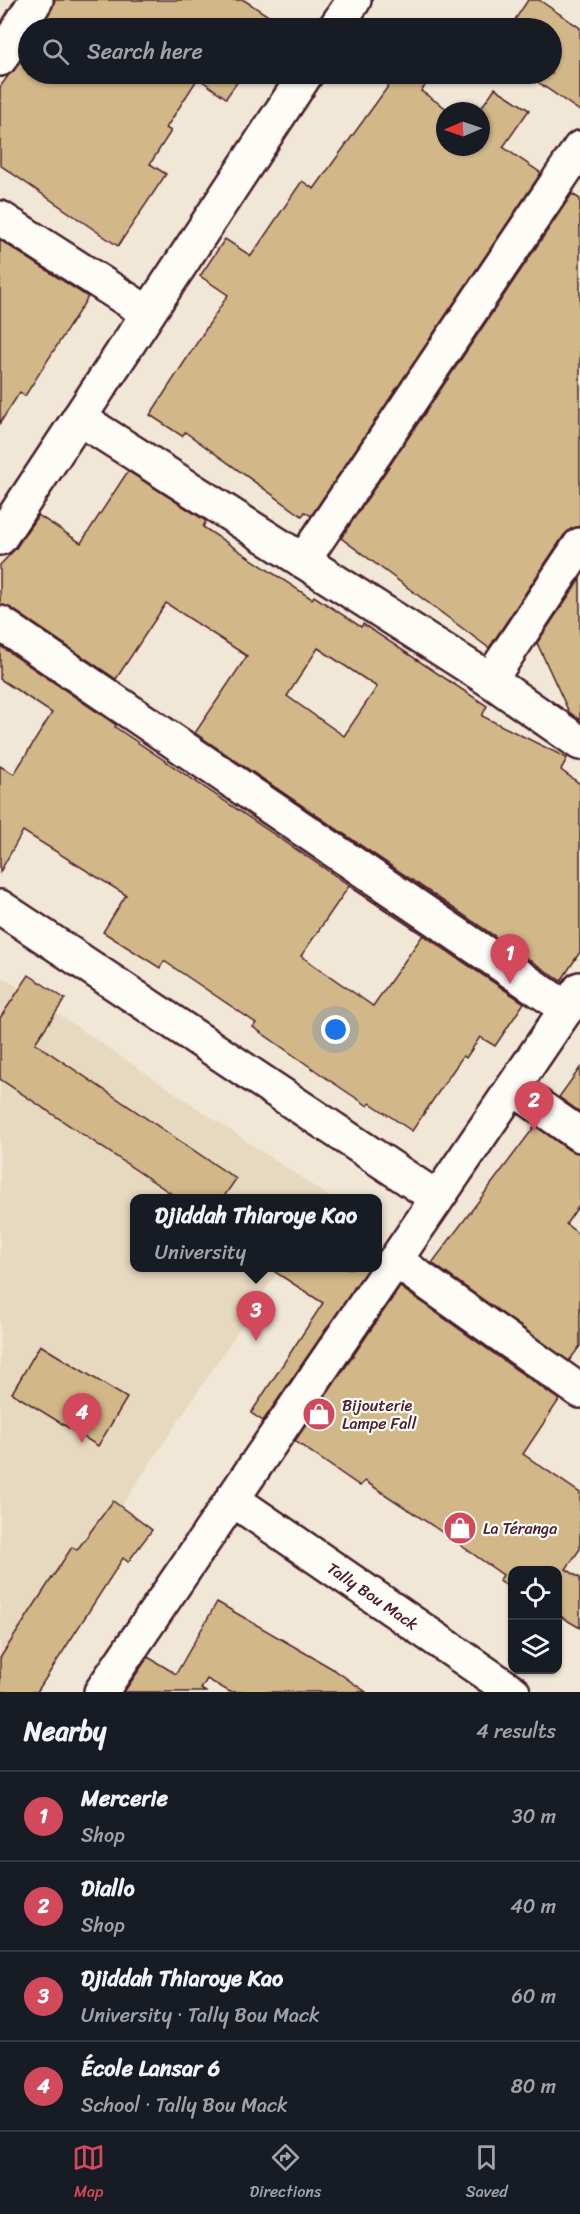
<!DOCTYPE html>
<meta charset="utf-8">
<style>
:root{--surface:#171b24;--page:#242831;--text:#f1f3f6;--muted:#9ea1a6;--line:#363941;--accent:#d1495b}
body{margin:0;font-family:Sriracha,sans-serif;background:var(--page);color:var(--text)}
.controls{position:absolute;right:18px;bottom:18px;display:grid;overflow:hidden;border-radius:12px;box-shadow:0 2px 4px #0004}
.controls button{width:54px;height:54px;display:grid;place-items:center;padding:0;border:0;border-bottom:2px solid var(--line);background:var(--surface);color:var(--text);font:30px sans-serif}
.compass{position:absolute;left:436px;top:102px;width:54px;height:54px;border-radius:50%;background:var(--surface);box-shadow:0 2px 4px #0004;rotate:268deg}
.you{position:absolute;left:336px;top:1030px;width:21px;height:21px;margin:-15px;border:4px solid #fff;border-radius:50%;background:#1a73e8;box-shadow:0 0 0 9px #1a73e833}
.badge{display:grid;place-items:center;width:39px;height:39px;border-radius:50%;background:var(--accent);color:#fff;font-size:20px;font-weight:700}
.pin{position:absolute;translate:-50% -50px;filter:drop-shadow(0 2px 3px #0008)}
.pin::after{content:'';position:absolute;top:32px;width:21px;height:18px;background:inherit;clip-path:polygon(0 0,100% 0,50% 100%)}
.popup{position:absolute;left:130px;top:1194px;width:252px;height:78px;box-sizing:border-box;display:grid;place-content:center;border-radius:12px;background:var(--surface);filter:drop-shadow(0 2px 4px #0005);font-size:20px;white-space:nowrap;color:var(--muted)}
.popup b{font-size:22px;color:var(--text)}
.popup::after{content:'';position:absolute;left:50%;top:100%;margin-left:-12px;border:12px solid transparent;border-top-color:var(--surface)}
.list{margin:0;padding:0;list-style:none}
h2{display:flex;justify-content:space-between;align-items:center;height:78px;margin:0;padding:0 24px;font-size:26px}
h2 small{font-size:20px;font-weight:400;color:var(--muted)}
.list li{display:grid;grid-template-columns:39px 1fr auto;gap:18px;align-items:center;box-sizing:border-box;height:90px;padding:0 24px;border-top:2px solid var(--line)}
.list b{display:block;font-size:22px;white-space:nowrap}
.list p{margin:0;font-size:20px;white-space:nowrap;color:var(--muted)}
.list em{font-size:20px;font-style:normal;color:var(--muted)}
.icon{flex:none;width:33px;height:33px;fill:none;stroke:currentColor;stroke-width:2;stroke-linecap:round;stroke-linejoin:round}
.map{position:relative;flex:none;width:580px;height:1692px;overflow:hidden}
.search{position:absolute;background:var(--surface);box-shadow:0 2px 4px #0004;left:18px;right:18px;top:18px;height:66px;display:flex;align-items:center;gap:15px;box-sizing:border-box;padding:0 21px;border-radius:33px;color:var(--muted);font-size:22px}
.sheet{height:438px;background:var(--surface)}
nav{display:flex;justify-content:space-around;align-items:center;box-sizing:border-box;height:84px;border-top:2px solid var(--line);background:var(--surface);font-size:16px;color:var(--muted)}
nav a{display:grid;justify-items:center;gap:3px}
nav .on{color:var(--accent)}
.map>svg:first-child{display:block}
</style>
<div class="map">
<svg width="580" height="1692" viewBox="0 0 580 1692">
<rect width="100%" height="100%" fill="#f0e7d6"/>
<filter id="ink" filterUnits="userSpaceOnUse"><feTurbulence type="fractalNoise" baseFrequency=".0167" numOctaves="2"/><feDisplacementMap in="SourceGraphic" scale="12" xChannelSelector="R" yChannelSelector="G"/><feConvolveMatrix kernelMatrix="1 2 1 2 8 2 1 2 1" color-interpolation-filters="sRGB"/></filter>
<g filter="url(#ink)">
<!-- built -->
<path fill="#e7d9bf" d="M0 975 328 1196 326 1198H134V1268H280L0 1689Z"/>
<!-- building -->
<g fill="#d2b788" stroke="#4a1f2b" stroke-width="1.5" fill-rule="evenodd">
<path d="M55 0H244L279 23 275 28H41Z"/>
<path d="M528 0H539L580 28V111L526 74H552V28H525L514 21Z"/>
<path d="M28 48V74H243L226 98 198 78 166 128 171 131 150 164 166 174 118 246 0 165V87Z"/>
<path d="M397 74H434L421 91 450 111H445V147H481L479 111 495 88 529 110 503 147 541 173 311 516 305 512 302 516 185 432 182 436 150 415 228 295 200 276 225 239 251 256 302 181 314 189Z"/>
<path d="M572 194 580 199V526L571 529 564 535 489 648 341 538Z"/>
<path d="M0 240 88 297 25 396 20 392 0 423Z"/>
<path d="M128 471 206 521 203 527 312 599 314 596 361 627 363 624 487 706 482 716 567 758 561 770 580 784V952L561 981 195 733 247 656 166 603 116 679 11 608 0 604V565L16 548 38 515 81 543ZM318 648 377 687 344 736 287 696Z"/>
<path d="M580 579V720L569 712 537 643Z"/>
<path d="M0 646 116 725 115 727 524 1003 495 1046 480 1037 466 1058 463 1056 412 1131 370 1103 368 1106 332 1082 253 1027 256 1023 164 961 160 968 103 932 126 895 23 831 0 872V766L14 774 52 713 0 679ZM349 886 423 935 373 1006 301 956Z"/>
<path d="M29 975 65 999 35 1043 236 1179 223 1198H178L0 1079V1018Z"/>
<path d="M580 1068V1112L559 1097Z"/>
<path d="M535 1126 569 1150 580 1153V1204L566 1224 580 1235V1346L569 1361 432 1263Z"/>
<path d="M269 1268H368L263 1421 251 1413 323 1303Z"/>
<path d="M400 1287 559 1400 523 1454 580 1493V1549L566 1569 580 1578V1628L558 1615V1570H513V1589L499 1581 503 1575 433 1526 365 1481 360 1486 295 1441Z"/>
<path d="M40 1345 127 1398 98 1446 12 1393Z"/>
<path d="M113 1501 152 1530 128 1562 123 1558 37 1692H0V1658L72 1547 77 1550Z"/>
<path d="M217 1602 333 1669 366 1692H230L207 1679 201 1689 206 1692H124L148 1657 176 1674Z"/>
</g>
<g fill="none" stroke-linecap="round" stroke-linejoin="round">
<defs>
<g id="street">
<path d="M335 28 354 0"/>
<path d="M0 59 36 0"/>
<path d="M0 218 148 313"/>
<path d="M79 418 490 680 580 743"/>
<path d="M0 538 306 74"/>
<path d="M303 561 580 148"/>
<path d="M0 623 567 1009"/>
<path d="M490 680 580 545"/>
<path d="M0 907 437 1198"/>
<path d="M513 1088 580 1135"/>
<path d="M395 1260 580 1391"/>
<path id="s1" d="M232 1499 513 1692"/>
<path d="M101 1692 580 989"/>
</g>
</defs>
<!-- street casing -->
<use href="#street" stroke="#4a1f2b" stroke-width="38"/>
<!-- street -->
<use href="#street" stroke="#fdfcf7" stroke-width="33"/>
</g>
</g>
<!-- icons -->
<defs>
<symbol id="shop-disc" viewBox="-11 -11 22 22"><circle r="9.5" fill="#d1495b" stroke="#fdfcf7"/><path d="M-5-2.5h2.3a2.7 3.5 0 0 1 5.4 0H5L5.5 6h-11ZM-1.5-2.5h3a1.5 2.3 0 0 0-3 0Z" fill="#fff"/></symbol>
</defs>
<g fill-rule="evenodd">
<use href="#shop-disc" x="300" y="1395" width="38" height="38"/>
<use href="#shop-disc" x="441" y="1509" width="38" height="38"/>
</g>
<g text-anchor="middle" stroke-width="4.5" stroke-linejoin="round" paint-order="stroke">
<!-- poi labels -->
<g font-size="16" fill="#4a1f2b" stroke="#fdfcf7" text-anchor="start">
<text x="342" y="1411">Bijouterie<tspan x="342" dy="18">Lampe Fall</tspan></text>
<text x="483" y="1534">La Téranga</text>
</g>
<!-- street labels -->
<g font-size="16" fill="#4a1f2b" stroke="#fdfcf7">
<text dy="6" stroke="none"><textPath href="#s1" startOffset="171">Tally Bou Mack</textPath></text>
</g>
</g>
</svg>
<div class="controls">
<button><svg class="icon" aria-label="locate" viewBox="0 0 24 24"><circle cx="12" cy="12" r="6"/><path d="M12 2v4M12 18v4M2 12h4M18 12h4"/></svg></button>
<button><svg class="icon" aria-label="layers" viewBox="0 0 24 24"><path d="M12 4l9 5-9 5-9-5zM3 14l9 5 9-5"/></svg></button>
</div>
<svg class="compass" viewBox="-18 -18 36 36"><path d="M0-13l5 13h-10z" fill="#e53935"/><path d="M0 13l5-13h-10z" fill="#9ea1a6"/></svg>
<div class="you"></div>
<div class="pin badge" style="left:510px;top:984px">1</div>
<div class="pin badge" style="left:534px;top:1131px">2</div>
<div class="pin badge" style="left:256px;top:1341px">3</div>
<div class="popup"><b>Djiddah Thiaroye Kao</b>University</div>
<div class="pin badge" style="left:82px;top:1443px">4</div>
<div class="search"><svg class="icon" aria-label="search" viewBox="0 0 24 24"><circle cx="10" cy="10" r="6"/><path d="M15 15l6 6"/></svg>Search here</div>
</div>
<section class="sheet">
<h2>Nearby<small>4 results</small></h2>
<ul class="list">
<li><span class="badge">1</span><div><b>Mercerie</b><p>Shop</p></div><em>30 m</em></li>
<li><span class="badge">2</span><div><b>Diallo</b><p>Shop</p></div><em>40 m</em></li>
<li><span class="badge">3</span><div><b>Djiddah Thiaroye Kao</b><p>University · Tally Bou Mack</p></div><em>60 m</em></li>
<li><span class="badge">4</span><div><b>École Lansar 6</b><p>School · Tally Bou Mack</p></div><em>80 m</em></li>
</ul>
</section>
<nav>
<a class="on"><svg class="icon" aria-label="map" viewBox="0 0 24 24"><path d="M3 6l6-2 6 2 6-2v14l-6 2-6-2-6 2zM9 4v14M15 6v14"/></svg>Map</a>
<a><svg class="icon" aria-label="directions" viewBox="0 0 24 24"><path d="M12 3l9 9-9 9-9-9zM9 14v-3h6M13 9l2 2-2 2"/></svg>Directions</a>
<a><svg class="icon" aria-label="saved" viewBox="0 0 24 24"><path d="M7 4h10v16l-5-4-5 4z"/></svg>Saved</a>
</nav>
